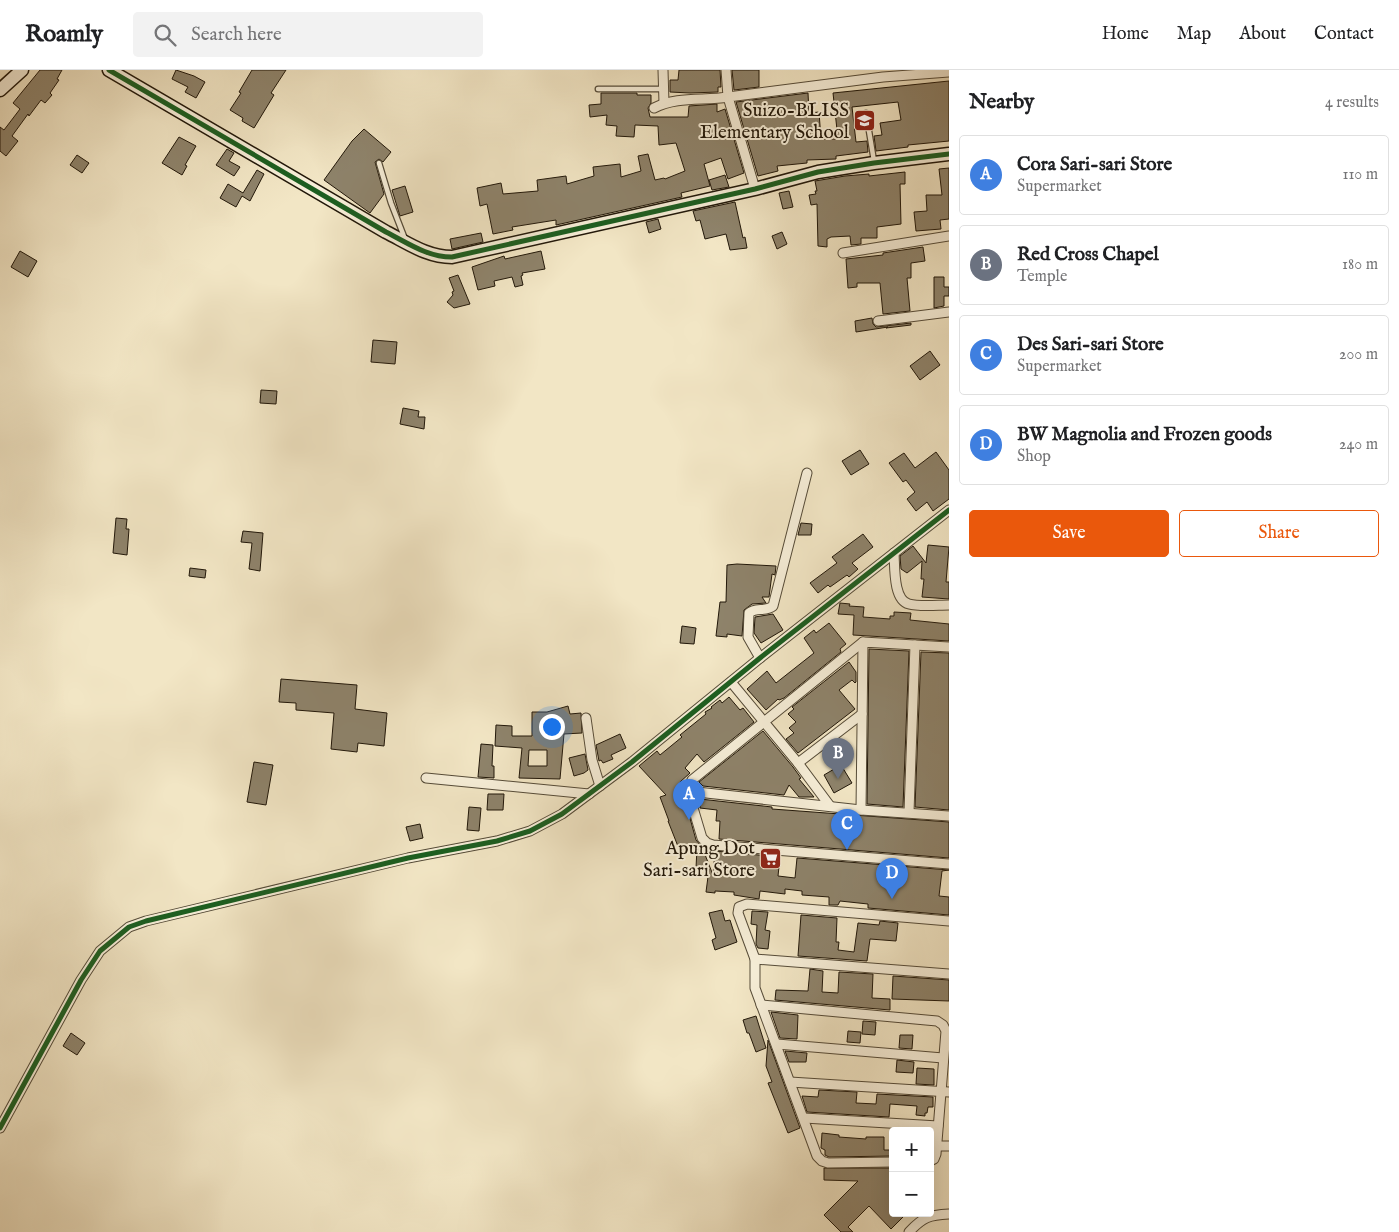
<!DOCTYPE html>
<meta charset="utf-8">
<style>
:root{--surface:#fff;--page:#f2f2f2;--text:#202124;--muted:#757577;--line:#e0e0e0;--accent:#ea580c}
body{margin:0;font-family:"IM FELL English",serif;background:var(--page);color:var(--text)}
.controls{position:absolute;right:15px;bottom:15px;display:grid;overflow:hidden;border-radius:5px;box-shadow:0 5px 20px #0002}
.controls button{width:45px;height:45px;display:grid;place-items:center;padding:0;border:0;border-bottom:1px solid var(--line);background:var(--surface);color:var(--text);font:25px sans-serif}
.you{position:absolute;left:551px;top:656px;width:18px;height:18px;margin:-12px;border:4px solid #fff;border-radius:50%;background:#1a73e8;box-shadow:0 0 0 8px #1a73e833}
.badge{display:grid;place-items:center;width:32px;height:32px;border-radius:50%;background:var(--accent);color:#fff;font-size:16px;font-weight:700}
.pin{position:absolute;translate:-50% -41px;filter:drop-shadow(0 1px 2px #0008)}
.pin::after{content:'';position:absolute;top:26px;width:18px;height:15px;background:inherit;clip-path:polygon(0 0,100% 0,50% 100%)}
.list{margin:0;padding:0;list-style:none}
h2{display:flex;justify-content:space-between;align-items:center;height:65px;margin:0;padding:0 20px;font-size:21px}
h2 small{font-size:16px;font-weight:400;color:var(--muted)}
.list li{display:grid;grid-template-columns:32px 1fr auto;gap:15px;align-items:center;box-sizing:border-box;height:80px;margin:0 10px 10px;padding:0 10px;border:1px solid var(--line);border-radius:5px}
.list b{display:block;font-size:19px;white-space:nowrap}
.list p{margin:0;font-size:16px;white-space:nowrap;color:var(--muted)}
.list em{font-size:16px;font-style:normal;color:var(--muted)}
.actions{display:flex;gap:10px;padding:15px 20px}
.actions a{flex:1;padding:11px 0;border:1px solid var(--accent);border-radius:5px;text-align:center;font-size:18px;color:var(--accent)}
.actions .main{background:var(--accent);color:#fff}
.icon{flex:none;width:28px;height:28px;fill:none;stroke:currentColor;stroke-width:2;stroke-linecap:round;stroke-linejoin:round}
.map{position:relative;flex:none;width:949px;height:1162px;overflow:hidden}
header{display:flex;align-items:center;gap:30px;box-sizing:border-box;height:70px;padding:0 25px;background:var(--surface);border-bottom:1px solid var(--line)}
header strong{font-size:24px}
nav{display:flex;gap:28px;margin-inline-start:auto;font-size:18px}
.search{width:350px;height:45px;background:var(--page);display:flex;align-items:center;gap:12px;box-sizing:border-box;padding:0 18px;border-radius:5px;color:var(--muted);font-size:19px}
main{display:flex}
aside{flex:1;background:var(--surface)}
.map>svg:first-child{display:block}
</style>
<header>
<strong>Roamly</strong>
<div class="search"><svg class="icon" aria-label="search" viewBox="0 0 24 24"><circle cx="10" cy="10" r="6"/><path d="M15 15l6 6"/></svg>Search here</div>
<nav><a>Home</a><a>Map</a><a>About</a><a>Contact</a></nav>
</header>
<main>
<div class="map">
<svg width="949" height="1162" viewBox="0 0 949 1162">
<rect width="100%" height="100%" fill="#f2e6c5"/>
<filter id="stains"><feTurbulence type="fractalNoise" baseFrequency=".004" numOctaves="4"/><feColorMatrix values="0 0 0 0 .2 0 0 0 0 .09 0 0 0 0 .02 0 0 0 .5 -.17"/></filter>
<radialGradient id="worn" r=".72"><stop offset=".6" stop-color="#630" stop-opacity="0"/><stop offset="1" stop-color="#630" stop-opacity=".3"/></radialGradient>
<!-- building -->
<g fill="#8e836b" stroke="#211709" fill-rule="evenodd">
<path d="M40 0H62L57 9 59 10 50 23 52 25 45 33 41 30 29 46 28 44 12 66 18 71 6 86 0 81V57L4 60 20 39 13 33Z"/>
<path d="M176 0 194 6 205 12 196 28 185 22 188 17 172 9Z"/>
<path d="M252 0H286L271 23 274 25 254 58 242 51 243 48 230 40 241 23 239 22Z"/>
<path d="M679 0H720L721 17H718V22L690 23 670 22V10H678Z"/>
<path d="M732 0H759V17L734 20Z"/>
<path d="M949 11V71L908 75V77L876 81 874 66 882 65 880 53 901 50 898 32 852 37 856 72 867 71 868 82 836 86V89L807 90V93L777 96 778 101 758 106 736 32 808 23 809 43 819 42 821 69H838L833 23Z"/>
<path d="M601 23H637V25H651V33L648 38 650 47H688L689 36 717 34V42L725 39 744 103 728 109 721 88 704 94 710 116 681 123 682 127 556 155V150L512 157 513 160 493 164 487 134 480 136 477 118 501 113 503 124 538 121 537 110 566 106 567 114 594 106 593 97 620 94 621 107 641 101 638 86 648 84 655 110 664 108 665 109 685 101 676 73 659 75 658 56 635 55 634 67 616 66 617 56 606 55 607 45 590 47 589 35 601 34Z"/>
<path d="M364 59 391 82 383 92 379 89 375 92 384 124 370 143 324 110 352 71Z"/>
<path d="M179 67 196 76 185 95 187 96 182 105 162 93Z"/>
<path d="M227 79 234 83 229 91 240 97 234 106 216 95Z"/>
<path d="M77 85 89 93 82 103 70 95Z"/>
<path d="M949 98V149L940 150 941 159 916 161 914 142 927 141 926 125H942L939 99Z"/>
<path d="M257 100 264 104 250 131 242 126 236 137 220 128 228 114 243 123Z"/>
<path d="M905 102V114H900L901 154 877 157V168H861V174L851 175 850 166 831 167 827 169V177L818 176 817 134 811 135 809 125 816 124 815 121H817L815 111 845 106 869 104V106Z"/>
<path d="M725 105 729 117 712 120 709 110Z"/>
<path d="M405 116 413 142 400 146 392 120Z"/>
<path d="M789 121 793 137 783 139 779 123Z"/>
<path d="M735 132 743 168 745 167 747 178 730 180 726 164 705 169 700 150 696 151 693 141Z"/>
<path d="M658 149 661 159 649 163 646 152Z"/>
<path d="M782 162 787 174 777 179 772 166Z"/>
<path d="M481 163 483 172 452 179 450 169Z"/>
<path d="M923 177 925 191 911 193V208H907L910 241 883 244 880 213H857V217L848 218 846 189 883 185V183Z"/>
<path d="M20 181 37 191 28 207 11 197Z"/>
<path d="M541 181 545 199 522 203 523 205 521 206 523 215 515 217 512 207 494 211 495 216 478 220 472 197 504 186 505 189Z"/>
<path d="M458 205 470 234 454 238 447 232 453 225 452 222 454 221 449 208Z"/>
<path d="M934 207H944V217H949V226H944V236L934 238Z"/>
<path d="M872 248 873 254 876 257 911 253V255L886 258 888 257 856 262 855 251Z"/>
<path d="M373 270 397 272 395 294 371 292Z"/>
<path d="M930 281 940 295 920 310 910 296Z"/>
<path d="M261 320 277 321 276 334 260 333Z"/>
<path d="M403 338 419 341 418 347H425L424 359 400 354Z"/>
<path d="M860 380 869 394 851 405 842 391Z"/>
<path d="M936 382 949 400V429L933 441 927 432 916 441 907 429 915 422 906 410 903 412 889 393 904 383 915 398Z"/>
<path d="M116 448 127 449 126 459H129L127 485 113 483Z"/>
<path d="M801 453 812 454 811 465H798Z"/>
<path d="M243 461 263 463 260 501 249 499 252 473 241 472Z"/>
<path d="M863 464 873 477 852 493 858 499 849 507 847 505 830 517 828 515 818 523 810 513 837 493 832 487Z"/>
<path d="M928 475 949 477 946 512H949V529L922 527 924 509H921L922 491 907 503 901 499 900 486 913 476 926 493Z"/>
<path d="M737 494 776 496 775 505 772 504 769 527H762L766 533 752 534 744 540 742 566 727 564V567L716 566 720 532H726L727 495Z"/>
<path d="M190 498 206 500 205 508 189 506Z"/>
<path d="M840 533 850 534 849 536 864 537 863 547 890 549V546H894V542L911 543 910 550 949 554V571L853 565 854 545 838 544Z"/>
<path d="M773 544 783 560 761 573 754 563 755 547Z"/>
<path d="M829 553 846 574 840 579 841 582 784 628 779 630 778 629 766 640 747 619 767 601 776 613 814 583 804 568 814 560 816 563Z"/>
<path d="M682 556 696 558 694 574 680 573Z"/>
<path d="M869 579 909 581 903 737 867 734Z"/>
<path d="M921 582 949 583V740L915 737Z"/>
<path d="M849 592 856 602V612L855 613 852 610 839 620 855 639 798 683 786 669 794 663 789 658 796 652 788 644 794 639 792 637Z"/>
<path d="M281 609 357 615 355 639 387 643 384 676 358 673 357 682 331 679 334 643 296 640V633L279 632Z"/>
<path d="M729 627 740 640 743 638 754 652 704 692 697 684 685 698 690 703 680 712 696 770 702 777 713 805 715 781 780 787 778 806 795 808 797 788 949 800 942 801 939 826 949 827V845L868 838V834L840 831 838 835H829V827L802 825V821L785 819V824L760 821 759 829 734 825V822L715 821V823L706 822 709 799 696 798 697 778 681 784 668 751H669L660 727 666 725 639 696 657 681 660 685 682 667 680 665 706 644 705 642 712 638 711 637 720 630 722 633Z"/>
<path d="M568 636 570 644 581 643 582 663 564 664 560 709 519 708 522 678 495 676 496 655 512 656V666H532V642H547ZM529 680H547V696H528Z"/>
<path d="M763 661 793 697 801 708 799 709 814 727H799L789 715 784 725 703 716 699 712Z"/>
<path d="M620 664 626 678 611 685 613 689 603 693 601 690 599 691 596 675Z"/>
<path d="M481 674 493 675 492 696H494V708L478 707Z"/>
<path d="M585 684 588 700 584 703 574 706 569 688Z"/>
<path d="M254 692 273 695 266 735 247 732Z"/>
<path d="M841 695 852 713 834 723 824 705Z"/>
<path d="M488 724H504L503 740H487Z"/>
<path d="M700 729 772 737V739L949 752V788L719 769 720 751H716L717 740 700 738Z"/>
<path d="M469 737 481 738 479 761 467 760Z"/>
<path d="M420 754 423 768 410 771 406 757Z"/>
<path d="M722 840 725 851 730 850 737 872 715 880 712 870 716 868 709 843Z"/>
<path d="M752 841 768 842 765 860 770 861 768 879 758 878 756 874 757 855 751 854Z"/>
<path d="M801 845 837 848 836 872H839L838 880 854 882 858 853 879 855 880 851 898 853 896 871 870 869 867 891 798 886Z"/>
<path d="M810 899 823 901 822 922 838 923 839 902 873 904 872 928 890 929V940L775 930 776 920 808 921Z"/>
<path d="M893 906 949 910V931L892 929Z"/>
<path d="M771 942 798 945 797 969 780 968Z"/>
<path d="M756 946 766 978 756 982 749 963H747L743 950Z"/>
<path d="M863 951 876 952 875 965 862 964Z"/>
<path d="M848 961 861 962 860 973 847 972Z"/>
<path d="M71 963 85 973 77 985 63 976Z"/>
<path d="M900 965H913L912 979 899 978Z"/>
<path d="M768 970 800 1058 788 1063 768 1013 772 1012 766 996Z"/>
<path d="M785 981 807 983 806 992H789Z"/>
<path d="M897 990 914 992 913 1003 896 1002Z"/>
<path d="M917 998 934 999V1015L916 1014Z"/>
<path d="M819 1020 857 1022 856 1033 876 1034 877 1024 933 1027V1037H928L927 1043H925V1046L916 1045 917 1036 890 1034 889 1047 807 1042 802 1026 818 1027Z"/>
<path d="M822 1063 839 1065V1067L866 1069V1067H884V1080H893V1086L829 1087 825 1085V1080L821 1078Z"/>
<path d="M824 1098H893V1143H907L891 1159 869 1136 848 1157 853 1162H841L824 1145 858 1111 824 1110Z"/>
</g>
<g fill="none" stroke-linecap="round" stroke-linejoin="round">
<defs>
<g id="lane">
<path d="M598 19H662"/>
<path d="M866 43 874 91"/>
<path d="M379 93 391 133 405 169"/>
</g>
<g id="street">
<path d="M663 0 664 33"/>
<path d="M654 38C677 26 704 31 728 27L726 0"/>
<path d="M755 119 728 27 883 7 949 2"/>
<path d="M843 183 949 166"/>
<path d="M878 251 949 242"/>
<path d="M894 483C895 497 893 530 909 534 919 537 938 535 949 535"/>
<path d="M863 572 692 710 688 721 702 768 707 773 713 775 949 794"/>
<path d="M760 588 748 567 749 543C755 537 766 542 773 536L807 403"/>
<path d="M731 612 798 693 830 736"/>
<path d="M586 648 592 690 600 716"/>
<path d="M798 693 862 644"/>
<path d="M426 708 589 724"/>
<path d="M688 721 861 740 949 746"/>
<path d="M861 740 863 572 949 577"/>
<path d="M909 742 915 575"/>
<path d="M755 889 949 904"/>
<path d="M761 935 937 951 943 955 946 961 936 1084 934 1089 930 1091"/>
<path d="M777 974 943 988"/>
<path d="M790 1012 949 1022"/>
<path d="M804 1048 938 1056"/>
<path d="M0 1058 81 910 100 881 129 857 146 851 408 788 497 771 530 761 562 744 632 692 760 588 949 440"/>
<path d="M936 1076H949"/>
<path d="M893 1092 828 1093 822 1091 817 1086 755 918V889L738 843 739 837 747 834 949 851"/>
<path d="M909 1162C923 1147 929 1145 949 1144"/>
</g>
<g id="secondary">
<path d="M109 0 386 162C408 173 427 187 452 187L755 119 818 102 874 93 949 84"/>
<path d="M0 20 22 0"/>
</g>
</defs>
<!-- lane casing -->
<use href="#lane" stroke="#554b38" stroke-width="7"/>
<!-- street casing -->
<use href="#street" stroke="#554b38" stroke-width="11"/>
<!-- secondary casing -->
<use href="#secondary" stroke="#211709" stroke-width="15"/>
<!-- lane -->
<use href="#lane" stroke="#f7efd9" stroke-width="4.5"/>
<!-- street -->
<use href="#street" stroke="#f7efd9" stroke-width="9"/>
<!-- secondary -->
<use href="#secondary" stroke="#f7efd9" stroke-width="12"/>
<defs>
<g id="cycleway">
<path d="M109 0 386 162C408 173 427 187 452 187L755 119 818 102 874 93 949 84"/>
<path d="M0 1058 81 910 100 881 129 857 146 851 408 788 497 771 530 761 562 744 632 692 760 588 949 440"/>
</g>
</defs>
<!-- cycleway casing -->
<use href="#cycleway" stroke="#f7efd9" stroke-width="8"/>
<!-- cycleway -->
<use href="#cycleway" stroke="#1b5e20" stroke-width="5"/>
</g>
<!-- icons -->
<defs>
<symbol id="school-square" viewBox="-11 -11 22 22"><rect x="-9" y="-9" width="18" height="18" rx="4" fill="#8f2418" stroke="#f7efd9"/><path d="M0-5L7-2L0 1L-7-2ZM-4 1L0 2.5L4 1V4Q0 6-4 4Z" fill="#fff"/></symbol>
<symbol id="supermarket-square" viewBox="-11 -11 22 22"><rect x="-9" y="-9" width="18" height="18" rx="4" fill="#8f2418" stroke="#f7efd9"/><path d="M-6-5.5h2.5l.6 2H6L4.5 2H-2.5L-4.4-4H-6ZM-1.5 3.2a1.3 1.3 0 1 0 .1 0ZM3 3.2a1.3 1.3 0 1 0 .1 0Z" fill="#fff"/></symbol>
</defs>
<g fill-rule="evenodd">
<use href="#school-square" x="852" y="38" width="25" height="25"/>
<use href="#supermarket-square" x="758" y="776" width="25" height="25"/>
</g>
<g text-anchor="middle" stroke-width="4" stroke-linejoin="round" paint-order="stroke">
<!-- poi labels -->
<g font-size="19" fill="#211709" stroke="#f7efd9" text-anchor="end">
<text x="849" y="46">Suizo-BLISS<tspan x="849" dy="22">Elementary School</tspan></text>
<text x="755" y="784">Apung Dot<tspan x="755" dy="22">Sari-sari Store</tspan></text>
</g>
</g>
<rect width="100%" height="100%" filter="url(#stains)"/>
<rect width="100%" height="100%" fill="url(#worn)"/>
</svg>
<div class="controls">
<button>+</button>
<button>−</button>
</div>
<div class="you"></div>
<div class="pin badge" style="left:689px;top:750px;background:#3f7fe0">A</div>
<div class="pin badge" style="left:838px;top:709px;background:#6b7280">B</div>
<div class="pin badge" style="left:847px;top:780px;background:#3f7fe0">C</div>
<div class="pin badge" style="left:892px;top:829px;background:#3f7fe0">D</div>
</div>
<aside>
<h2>Nearby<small>4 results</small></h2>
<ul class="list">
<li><span class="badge" style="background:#3f7fe0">A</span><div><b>Cora Sari-sari Store</b><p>Supermarket</p></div><em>110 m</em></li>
<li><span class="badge" style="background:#6b7280">B</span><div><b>Red Cross Chapel</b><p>Temple</p></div><em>180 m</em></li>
<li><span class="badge" style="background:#3f7fe0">C</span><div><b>Des Sari-sari Store</b><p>Supermarket</p></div><em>200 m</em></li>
<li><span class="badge" style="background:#3f7fe0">D</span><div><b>BW Magnolia and Frozen goods</b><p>Shop</p></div><em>240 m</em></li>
</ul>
<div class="actions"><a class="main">Save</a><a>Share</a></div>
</aside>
</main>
